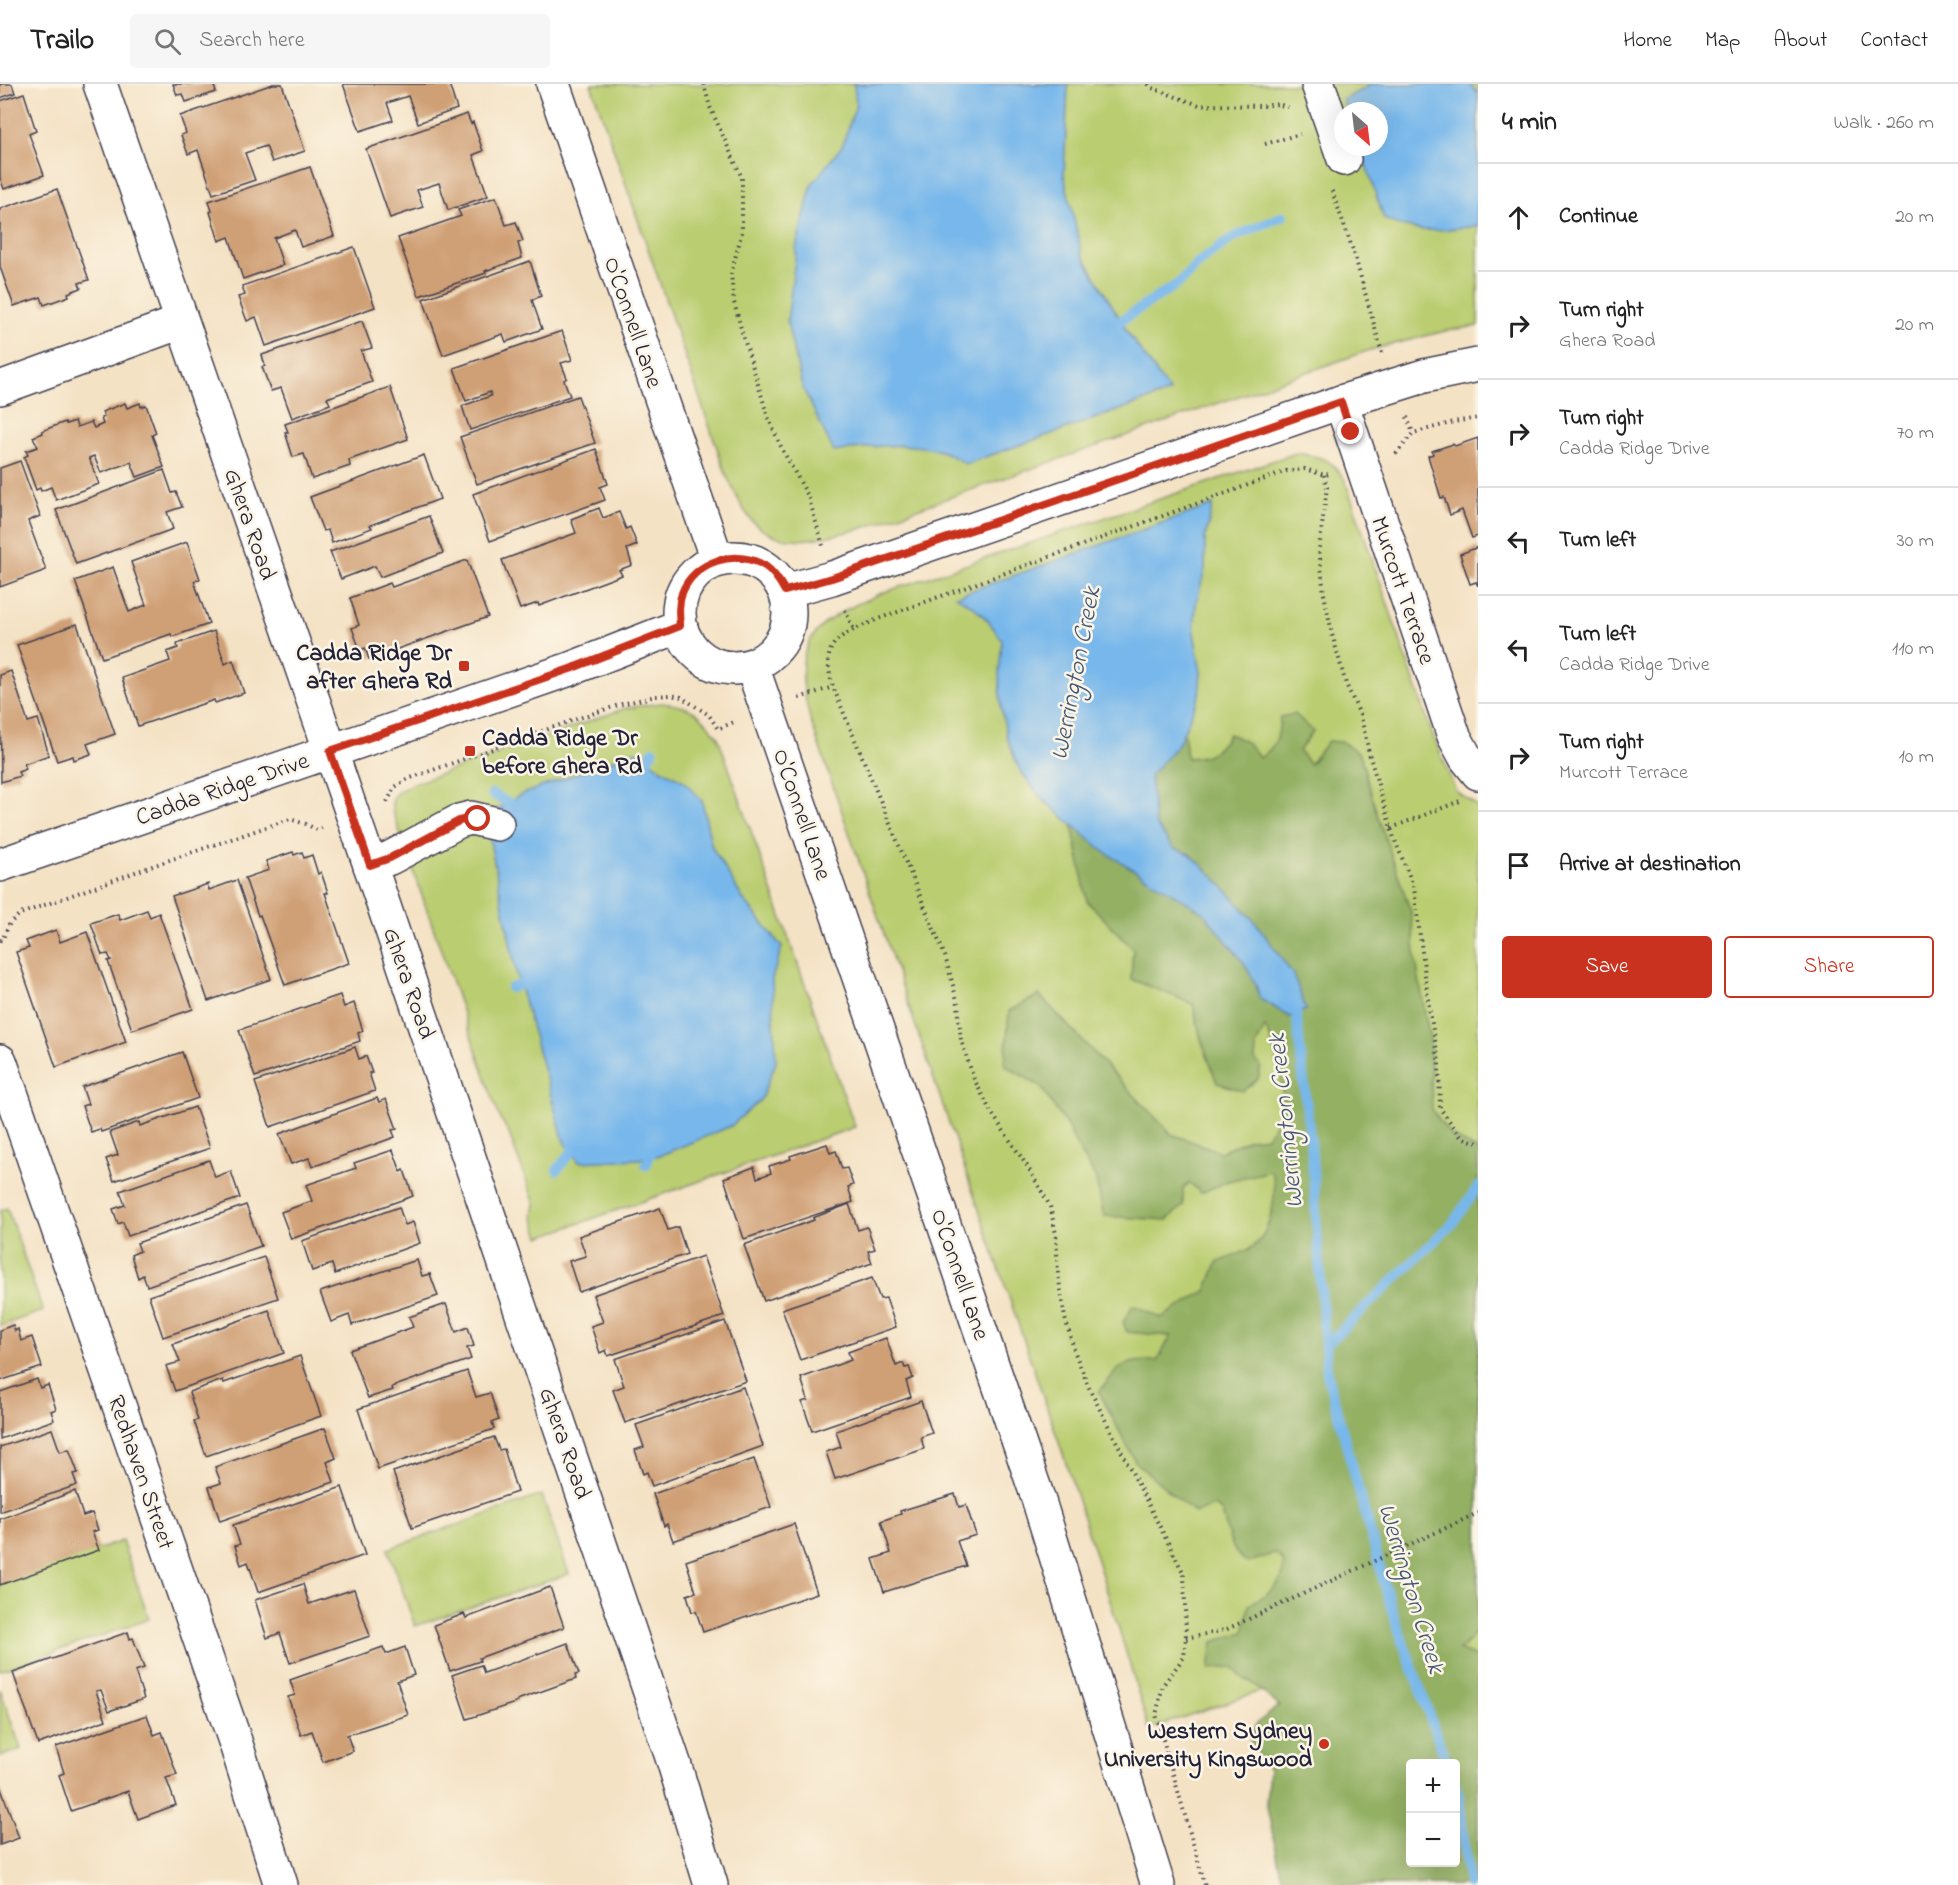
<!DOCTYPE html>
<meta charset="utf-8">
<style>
:root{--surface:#fff;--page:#f6f6f6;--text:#222;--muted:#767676;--line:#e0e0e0;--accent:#c8321e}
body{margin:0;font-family:"Indie Flower",sans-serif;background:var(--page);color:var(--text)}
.controls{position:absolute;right:18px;bottom:18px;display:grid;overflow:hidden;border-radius:6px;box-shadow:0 6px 24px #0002}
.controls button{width:54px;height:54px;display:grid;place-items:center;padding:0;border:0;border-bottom:2px solid var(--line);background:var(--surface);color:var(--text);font:30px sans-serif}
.compass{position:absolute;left:1334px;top:18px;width:54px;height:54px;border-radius:50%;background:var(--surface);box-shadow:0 6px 24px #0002;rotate:152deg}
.stop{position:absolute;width:18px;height:18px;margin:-14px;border:4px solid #c8321e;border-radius:50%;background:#fff}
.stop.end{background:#c8321e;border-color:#fff;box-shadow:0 2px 6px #0008}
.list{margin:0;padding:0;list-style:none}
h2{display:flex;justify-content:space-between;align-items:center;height:78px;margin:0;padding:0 24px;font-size:26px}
h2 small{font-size:20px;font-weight:400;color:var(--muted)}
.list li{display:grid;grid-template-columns:39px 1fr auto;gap:18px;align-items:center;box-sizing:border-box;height:108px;padding:0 24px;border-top:2px solid var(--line)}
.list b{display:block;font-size:22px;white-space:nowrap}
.list p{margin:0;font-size:20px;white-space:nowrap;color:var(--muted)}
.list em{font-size:20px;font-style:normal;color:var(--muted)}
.actions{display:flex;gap:12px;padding:18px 24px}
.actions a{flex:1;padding:14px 0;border:2px solid var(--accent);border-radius:6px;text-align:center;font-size:21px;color:var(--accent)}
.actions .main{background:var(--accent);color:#fff}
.icon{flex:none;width:33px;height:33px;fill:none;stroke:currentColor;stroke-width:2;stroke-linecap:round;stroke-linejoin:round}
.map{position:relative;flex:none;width:1478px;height:1801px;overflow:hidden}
header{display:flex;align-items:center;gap:36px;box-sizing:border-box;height:84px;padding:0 30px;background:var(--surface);border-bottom:2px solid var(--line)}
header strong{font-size:28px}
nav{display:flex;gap:33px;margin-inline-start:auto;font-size:21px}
.search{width:420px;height:54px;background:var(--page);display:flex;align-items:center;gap:15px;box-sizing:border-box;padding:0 21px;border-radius:6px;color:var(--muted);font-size:22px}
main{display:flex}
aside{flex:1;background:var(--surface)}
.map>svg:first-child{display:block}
</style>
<header>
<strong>Trailo</strong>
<div class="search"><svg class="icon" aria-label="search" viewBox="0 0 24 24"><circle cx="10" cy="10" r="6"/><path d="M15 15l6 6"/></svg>Search here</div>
<nav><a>Home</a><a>Map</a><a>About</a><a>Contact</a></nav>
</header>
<main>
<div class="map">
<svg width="1478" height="1801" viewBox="0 0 1478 1801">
<rect width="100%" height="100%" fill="#fcf5e5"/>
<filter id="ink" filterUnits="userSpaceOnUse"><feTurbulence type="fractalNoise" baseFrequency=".0167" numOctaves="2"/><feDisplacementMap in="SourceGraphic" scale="12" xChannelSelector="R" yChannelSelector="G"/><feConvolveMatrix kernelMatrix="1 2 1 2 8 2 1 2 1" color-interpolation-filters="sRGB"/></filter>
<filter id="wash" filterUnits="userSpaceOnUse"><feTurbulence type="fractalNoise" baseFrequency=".008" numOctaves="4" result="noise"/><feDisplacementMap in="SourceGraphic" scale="24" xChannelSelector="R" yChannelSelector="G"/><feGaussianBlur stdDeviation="1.35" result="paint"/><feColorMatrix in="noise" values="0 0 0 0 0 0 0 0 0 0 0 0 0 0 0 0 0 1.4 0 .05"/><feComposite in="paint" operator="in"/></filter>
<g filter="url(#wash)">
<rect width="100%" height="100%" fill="#f4e2c5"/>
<!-- green -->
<g fill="#bacd71" stroke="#6e7856" stroke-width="1.5" fill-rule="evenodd">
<path d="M591 0H1478V242L1445 247 1370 266 860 445C827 453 785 466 756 441 743 429 735 408 727 393ZM1343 27H1379V63H1343Z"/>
<path d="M1296 369C1323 374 1329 372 1345 396L1432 649 1456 707 1478 723V1533L1149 1645 1120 1548 1064 1373 810 635C806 618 801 597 803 580 806 539 850 523 882 509Z"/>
<path d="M662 619C693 622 700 629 718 653L855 1043 540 1153 533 1132 535 1120 508 1047 499 1032 392 726C391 710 397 708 410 701L626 624Z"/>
<path d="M7 1124 43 1227 0 1242V1127Z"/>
<path d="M542 1411 569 1490 415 1542 388 1465Z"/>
<path d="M122 1457 149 1535 0 1587V1500Z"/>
<path d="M1478 1546V1574L1459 1567Z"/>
<path d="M0 1605 21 1665 0 1673Z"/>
</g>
<!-- forest -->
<path fill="#93b063" stroke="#5a694f" stroke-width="1.5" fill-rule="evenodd" d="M1295 630 1313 647 1299 667 1310 680 1328 657 1342 658 1360 670 1377 730 1411 828 1416 878 1430 956 1432 1026 1450 1051 1478 1067V1546L1459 1566 1478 1574V1801H1283L1266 1718 1269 1686 1250 1657 1256 1640 1279 1622 1251 1598 1244 1596 1232 1583 1209 1585 1213 1558 1244 1548 1249 1521C1268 1508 1287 1502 1283 1476L1274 1469 1248 1479C1230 1470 1227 1446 1222 1427L1214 1422 1195 1429 1136 1379 1099 1308C1121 1281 1121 1276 1157 1277L1171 1252 1127 1248 1123 1238 1133 1221 1161 1234 1206 1207 1217 1179C1227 1174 1248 1168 1255 1161 1271 1147 1279 1105 1271 1087L1228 1097 1201 1109 1190 1099 1183 1104V1122L1167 1136 1104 1132 1095 1092 1082 1072 1067 1042 1041 1003 1005 981 1009 927 1039 911 1171 1050 1221 1068 1249 1055 1267 1053C1271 1045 1279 1036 1281 1028 1287 1008 1275 961 1265 943L1256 962 1255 976 1261 982 1258 995 1243 1007 1217 999 1201 955 1193 920 1131 895 1133 865 1087 817 1067 714 1181 640 1185 655 1187 674C1211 673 1216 669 1229 650 1244 655 1251 661 1260 674 1277 661 1279 654 1280 633ZM1410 1680H1456V1778H1410Z"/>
<!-- water -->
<g fill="#77b7eb" stroke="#4c6c93" stroke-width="1.5">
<path d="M854 0H1068L1064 91 1082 170 1130 252 1170 308 966 380C958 376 950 370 941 367 908 357 867 362 834 368L802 302 787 238 797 159 812 100 842 62 856 21Z"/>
<path d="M1369 0H1470L1478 10V142C1439 146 1421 152 1384 135L1360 63H1379V27H1347L1343 16 1369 2Z"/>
<path d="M1213 421 1205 454V485L1196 520 1194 549 1201 588 1199 612 1179 659 1150 692 1155 740 1173 764 1190 770 1217 796 1257 840 1294 892 1306 926 1290 933 1260 915 1256 901 1244 879 1203 828 1103 767 1040 713 1019 685 1007 654 1001 623 999 589 1002 556 989 538 974 523 956 512Z"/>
<path d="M636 667 661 685 684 697 702 717 712 763 743 815 782 863 772 895 776 978 761 1015 731 1042 661 1071 639 1075 579 1078 564 1058 516 888 488 747 497 726 520 711Z"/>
</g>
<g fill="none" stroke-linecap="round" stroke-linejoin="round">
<!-- stream -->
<g stroke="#77b7eb" stroke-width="10">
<path d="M1111 243 1179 199 1199 178 1234 153 1283 132"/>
<path d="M640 687 653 667"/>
<path d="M492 710 521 726"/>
<path d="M511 904 528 897 531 892"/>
<path d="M1290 919 1296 928 1312 1072 1327 1290 1391 1524 1447 1680"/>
<path d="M646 1081 651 1069 650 1059"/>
<path d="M557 1086 576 1062 577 1055"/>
<path d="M1325 1262 1452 1140 1478 1103"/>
<path d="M1456 1702 1459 1711 1469 1801"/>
</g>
</g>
<g id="blocks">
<!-- building -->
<g fill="#cf9f74">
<path d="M0 0H12L15 9 0 14Z"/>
<path d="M173 0H219L214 2 216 8 186 18 183 10 177 11Z"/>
<path d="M273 0H282L305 67 272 78 266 62 245 69 255 96 213 110 198 66 188 70 181 51 186 49 180 32Z"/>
<path d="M343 0H449L457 25 418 39 408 12 387 19 393 36 360 47Z"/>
<path d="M24 9 36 47 29 50 44 91 4 105 0 94V17Z"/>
<path d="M467 30 471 40 473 38 483 67 473 71 488 112 448 126 439 99 417 106 423 123 390 134 366 65Z"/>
<path d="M310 83 334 152 301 163 295 146 274 154 283 181 243 195 229 153 219 157 210 128 212 127 209 117Z"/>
<path d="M57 105 89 196 79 199 81 204 68 209 69 212 44 221 41 213 14 222 0 183V125Z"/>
<path d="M496 113 506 141 516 138 523 157 518 159 522 174 485 187 486 189 419 212 398 154 461 132 458 126Z"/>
<path d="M354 163 375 223 266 262 256 233 247 237 238 213 245 211 242 202Z"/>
<path d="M530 177 541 212 532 216 542 245 506 258 503 250 443 271 423 215Z"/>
<path d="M362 237 372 264 361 267 372 298 327 314 330 320 292 334 281 304 271 307 262 283 265 282 262 271Z"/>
<path d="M562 247 572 276 561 279 567 294 564 296 570 312 470 346 462 322 491 312 490 308 466 317 454 284Z"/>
<path d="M390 303 408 355 349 376 350 382 312 395 304 370 293 373 285 348H288L285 340Z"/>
<path d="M578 312 595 359 477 400 460 353Z"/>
<path d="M125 319 127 324 140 319 141 323 146 321 156 349 152 351 164 383 137 393 131 378 101 389 94 372 89 374 99 400 56 416 51 403 41 407 40 404 36 406 24 373 28 371 26 367 38 363 33 353 43 349 42 347 65 338 66 340 75 337 77 343 91 338 94 344 103 340 101 334 104 333 102 328Z"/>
<path d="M1478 354V452L1472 454 1462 426 1450 431 1444 413 1441 414 1428 372 1433 370 1432 367 1453 360 1455 362Z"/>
<path d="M596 365 608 400 600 403 605 416 490 457 473 410Z"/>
<path d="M424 371 440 415 370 441 372 444 332 459 328 446 323 447 310 413Z"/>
<path d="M20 377 40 432 28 437 46 486 0 503V384Z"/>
<path d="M164 386 172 409 176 408 182 423 167 428 173 445 76 480 56 426Z"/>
<path d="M599 424 603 434 619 428 626 445 630 443 637 461 627 465 632 481 619 486 622 491 539 522 538 519 520 525 502 476 576 449 571 435Z"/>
<path d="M429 432 443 469 380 493 375 482 341 495 330 468Z"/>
<path d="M187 458 200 495 194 497 209 540 172 553 171 550 102 574 75 497 113 483 129 528 146 521 131 478Z"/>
<path d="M1478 463V502L1476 498 1470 500 1460 470Z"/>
<path d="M467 476 488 533 369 575 365 564 360 566 352 544 359 541 350 514 390 499 392 503Z"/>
<path d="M77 540 115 650 87 660 91 670 74 676 73 672 57 677 17 561Z"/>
<path d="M214 547 225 580 233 576 244 609 215 619 214 616 138 642 122 594 170 577 167 568 178 564 177 560Z"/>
<path d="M11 587 28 638 38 635 49 671 24 680 26 685 18 688 20 692 1 698 0 591Z"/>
<path d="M293 768 294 771 302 768 304 774 312 771 318 790 321 788 328 809H325L349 879 285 901 260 831 258 832 245 794 269 786 266 777Z"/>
<path d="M237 796 271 895 208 917 172 812 208 800 209 806Z"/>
<path d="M147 826 150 833 159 829 193 925 132 946 108 877 111 876 108 870 102 871 91 839 118 830 120 836Z"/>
<path d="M56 846 60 858 87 848 126 958 56 983 16 868 29 864 26 857Z"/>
<path d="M340 911 344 923 354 919 363 947 358 949 360 957 255 993 239 946Z"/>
<path d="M355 963 359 975 366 972 372 989H369L375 1007 270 1043 255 998Z"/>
<path d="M182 968 198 1014 101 1048 100 1045 91 1048 82 1022 88 1020 82 1003Z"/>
<path d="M377 1014 379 1018 386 1015 397 1045 392 1046 395 1053 312 1083 309 1074 291 1080 279 1050Z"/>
<path d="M195 1023 210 1064 114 1097 106 1075 118 1071 110 1048 139 1038 140 1042Z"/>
<path d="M827 1060 830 1069 836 1067 842 1085 847 1084 853 1101 848 1103 853 1118 744 1155 724 1094 754 1083 757 1094 771 1089 769 1082 791 1075 790 1072Z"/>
<path d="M393 1066 401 1088 404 1086 413 1112 291 1155 281 1128 312 1117 306 1101 356 1084 354 1079Z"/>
<path d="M209 1076 215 1093 231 1087 240 1114 128 1152 123 1138 118 1140 113 1125 125 1121 120 1107Z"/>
<path d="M849 1120 858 1146 867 1143 875 1165 868 1167 872 1179 764 1217 744 1161 814 1136 813 1134Z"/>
<path d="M246 1121 261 1162 147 1202 143 1191 138 1194 131 1171 140 1167 137 1159Z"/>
<path d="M399 1123 405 1141 413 1138 420 1159 335 1190 332 1180 312 1187 302 1157Z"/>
<path d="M660 1124 668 1146 678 1143 687 1170 579 1208 569 1177 586 1172 579 1152Z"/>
<path d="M703 1172 724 1232 608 1272 606 1266 600 1269 591 1242 603 1238 593 1211Z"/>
<path d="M264 1173 278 1214 163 1253 149 1212Z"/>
<path d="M417 1176 422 1192 430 1190 438 1212 352 1241 349 1231 331 1238 320 1208Z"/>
<path d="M872 1194 880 1215 886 1214 896 1243 800 1276 782 1225Z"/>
<path d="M446 1220 456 1248 468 1243 474 1262 467 1264 471 1275 392 1303 393 1306 368 1314 350 1266 413 1243 409 1233Z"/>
<path d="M269 1226 284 1269 175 1307 166 1282 180 1278 173 1260Z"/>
<path d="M725 1237 746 1297 625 1339 613 1306 624 1302 615 1275Z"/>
<path d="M13 1241 15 1247 18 1245 21 1257 32 1253 42 1283 0 1297V1246Z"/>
<path d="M886 1254 896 1282 903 1279 905 1284 909 1283 913 1294 906 1297 911 1313 812 1347 802 1318 808 1316 801 1294 851 1276 848 1268Z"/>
<path d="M300 1272 321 1332 206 1372 194 1337 198 1336 189 1308 223 1296 224 1299Z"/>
<path d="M467 1287 476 1313 490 1309 499 1336 492 1338 494 1345 378 1385 358 1325Z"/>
<path d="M37 1295 40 1304 48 1301 56 1325 51 1327 54 1336 0 1355V1308Z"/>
<path d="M743 1303 763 1362 652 1402 647 1388 643 1390 635 1366 644 1363 636 1341Z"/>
<path d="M921 1317 932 1349 921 1353 924 1365 835 1395 826 1368 841 1363 836 1347Z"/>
<path d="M325 1344 336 1374 327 1378 334 1398 220 1437 209 1403 221 1399 215 1383Z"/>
<path d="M52 1345 60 1368 69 1365 78 1389 73 1390 77 1401 0 1428V1363Z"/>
<path d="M494 1353 499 1366 504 1365 517 1408 412 1444 393 1388Z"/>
<path d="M754 1375 771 1423 673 1457 667 1440 664 1442 653 1410Z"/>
<path d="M342 1403 365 1471 258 1508 248 1478 241 1481 235 1462 240 1460 233 1441Z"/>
<path d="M75 1407 83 1432 92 1429 98 1446 92 1448 99 1466 0 1501V1435Z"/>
<path d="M955 1410 959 1423 966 1421 976 1451 957 1457 966 1482 884 1508 873 1475 891 1469 881 1437 901 1430 900 1427Z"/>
<path d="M794 1440 817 1509 703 1548 696 1527 692 1528 687 1511 696 1508 686 1477Z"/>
<path d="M303 1500 309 1520 354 1505 370 1552 290 1579 280 1549 267 1554 255 1516Z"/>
<path d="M550 1503 564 1543 479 1574 480 1577 450 1587 434 1541 464 1530 466 1534Z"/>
<path d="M128 1548 130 1555 133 1554 144 1584 135 1587 144 1615 109 1627 101 1606 96 1607 106 1636 38 1660 13 1589Z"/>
<path d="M568 1559 579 1590 575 1591 576 1595 517 1616 518 1618 467 1635 452 1591 481 1581 484 1589Z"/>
<path d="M383 1563 386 1570 405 1563 414 1591 397 1597 408 1631 347 1651 353 1667 323 1678 312 1647 301 1651 288 1613 295 1611 290 1596Z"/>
<path d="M147 1631 154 1651 162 1648 177 1691 166 1694 176 1721 138 1735 128 1707 71 1727 59 1691 64 1689 56 1663Z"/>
<path d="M0 1702 19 1754 0 1761Z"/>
</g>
</g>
</g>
<g filter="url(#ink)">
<use href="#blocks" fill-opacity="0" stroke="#423f50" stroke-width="1.5"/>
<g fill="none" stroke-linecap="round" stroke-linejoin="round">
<defs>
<g id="minor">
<path d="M100 0 370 781 674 1679 711 1801"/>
<path d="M553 0 717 476"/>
<path d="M1318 0 1344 75"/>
<path d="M0 304 181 238"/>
<path d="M1341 318 1454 652 1466 674 1478 689"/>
<circle cx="734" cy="529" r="55"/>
<path d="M785 507 832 494 1341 318 1424 292 1478 281"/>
<path d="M752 582 1038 1414 1158 1801"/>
<path d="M0 781 570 585 680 542"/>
<path d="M370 781 390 774 459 737 471 734 497 740"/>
<path d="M0 977 235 1657 281 1801"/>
</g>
</defs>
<!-- minor casing -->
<use href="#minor" stroke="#423f50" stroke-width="36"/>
<!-- path -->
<g stroke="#423f50" stroke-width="4" stroke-dasharray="1.5 4.5" stroke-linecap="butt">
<path d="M704 0 710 23 742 94V148L731 190 734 218 742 248 768 333 783 367 808 412 823 462"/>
<path d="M1148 0 1152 4 1199 21 1264 22 1278 20 1290 24"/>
<path d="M1265 60 1300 50"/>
<path d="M1332 107 1354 169 1382 269"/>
<path d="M1407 333 1413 349"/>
<path d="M1396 370 1413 349 1454 338 1478 334"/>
<path d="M1324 391 1327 403 1319 465 1324 510 1332 550 1346 600 1361 633 1370 673 1394 754 1414 804 1429 923 1439 978 1440 1024 1461 1053 1478 1059"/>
<path d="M845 526 854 546"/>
<path d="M799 614 833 603"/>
<path d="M387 718 395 703 408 695 579 634 622 620 656 612 670 611 681 613 709 631 718 645 736 637"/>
<path d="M1391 744 1460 717"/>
<path d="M0 856H2L10 839 20 830 155 781 290 735 306 740 317 746 322 744"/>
<path d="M1186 1554 1225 1546 1478 1429"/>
<path d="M1205 1801 1156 1631 1163 1601 1184 1573 1186 1554 1184 1490 1090 1306 1075 1269 1065 1234 1058 1190 1056 1150 1050 1122 1027 1082 991 1028 974 995 961 956 958 920 945 872 833 603C819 555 839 553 878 535L1287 387 1305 385 1324 391 1329 390"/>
</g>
<!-- minor -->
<use href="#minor" stroke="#fff" stroke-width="33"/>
</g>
</g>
<g fill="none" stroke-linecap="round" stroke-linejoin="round" filter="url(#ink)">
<!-- route -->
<path stroke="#c8321e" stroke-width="8" d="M478 735 471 734 459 737 390 774 370 781 330 667 570 585 680 542C679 531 678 520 682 509 694 477 736 464 765 482 774 488 780 498 785 507L832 494 1341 318 1351 348"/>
</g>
<!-- markers -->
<g fill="#c8321e" stroke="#fcf5e5" stroke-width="2">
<rect x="458" y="576" width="12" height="12" rx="3"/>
<rect x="464" y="661" width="12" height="12" rx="3"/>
<circle cx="1324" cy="1660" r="6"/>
</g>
<g text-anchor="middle" stroke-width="5" stroke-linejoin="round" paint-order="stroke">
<!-- street labels -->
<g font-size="24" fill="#22223b" stroke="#fcf5e5">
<text transform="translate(634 238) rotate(71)" y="8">O'Connell Lane</text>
<text transform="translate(251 440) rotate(71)" y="8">Ghera Road</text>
<text transform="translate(1404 506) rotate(71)" y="8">Murcott Terrace</text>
<text transform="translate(222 704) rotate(-19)" y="8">Cadda Ridge Drive</text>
<text transform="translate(803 730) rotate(71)" y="8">O'Connell Lane</text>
<text transform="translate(410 899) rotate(71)" y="8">Ghera Road</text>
<text transform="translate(961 1190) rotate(71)" y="8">O'Connell Lane</text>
<text transform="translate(566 1359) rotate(71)" y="8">Ghera Road</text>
<text transform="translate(142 1388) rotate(71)" y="8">Redhaven Street</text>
</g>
<!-- poi labels -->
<g font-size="24" font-weight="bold" fill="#22223b" stroke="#fcf5e5" text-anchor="end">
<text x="452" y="576">Cadda Ridge Dr<tspan x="452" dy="28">after Ghera Rd</tspan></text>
<text x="482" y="661" text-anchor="start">Cadda Ridge Dr<tspan x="482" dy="28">before Ghera Rd</tspan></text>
<text x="1312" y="1654">Western Sydney<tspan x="1312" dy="28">University Kingswood</tspan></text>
</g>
<!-- water labels -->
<g font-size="26" font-style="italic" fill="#405679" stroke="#fcf5e5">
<text transform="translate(1074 589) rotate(-79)" y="9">Werrington Creek</text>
<text transform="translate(1284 1037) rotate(-96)" y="9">Werrington Creek</text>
<text transform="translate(1413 1504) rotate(73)" y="9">Werrington Creek</text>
</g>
</g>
</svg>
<div class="controls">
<button>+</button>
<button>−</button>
</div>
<svg class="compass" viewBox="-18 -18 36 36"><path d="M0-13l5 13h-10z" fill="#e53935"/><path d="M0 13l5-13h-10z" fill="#767676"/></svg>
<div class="stop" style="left:478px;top:735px"></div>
<div class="stop end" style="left:1351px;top:348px"></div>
</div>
<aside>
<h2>4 min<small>Walk · 260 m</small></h2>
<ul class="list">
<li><svg class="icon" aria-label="ahead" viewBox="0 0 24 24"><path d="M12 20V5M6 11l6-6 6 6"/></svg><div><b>Continue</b></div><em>20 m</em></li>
<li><svg class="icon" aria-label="right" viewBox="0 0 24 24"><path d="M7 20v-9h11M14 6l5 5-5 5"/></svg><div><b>Turn right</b><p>Ghera Road</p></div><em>20 m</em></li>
<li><svg class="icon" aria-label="right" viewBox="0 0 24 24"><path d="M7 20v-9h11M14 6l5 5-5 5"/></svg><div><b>Turn right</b><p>Cadda Ridge Drive</p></div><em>70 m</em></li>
<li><svg class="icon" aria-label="left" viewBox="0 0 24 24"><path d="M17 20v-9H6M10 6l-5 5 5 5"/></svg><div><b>Turn left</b></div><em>30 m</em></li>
<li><svg class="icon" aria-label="left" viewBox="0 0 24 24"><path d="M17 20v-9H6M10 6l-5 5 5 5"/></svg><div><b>Turn left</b><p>Cadda Ridge Drive</p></div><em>110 m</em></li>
<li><svg class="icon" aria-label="right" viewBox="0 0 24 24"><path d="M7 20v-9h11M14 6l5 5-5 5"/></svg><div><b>Turn right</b><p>Murcott Terrace</p></div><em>10 m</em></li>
<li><svg class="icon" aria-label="arrive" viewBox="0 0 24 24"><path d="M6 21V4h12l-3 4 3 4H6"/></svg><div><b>Arrive at destination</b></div></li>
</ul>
<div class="actions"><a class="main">Save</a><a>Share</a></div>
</aside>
</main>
